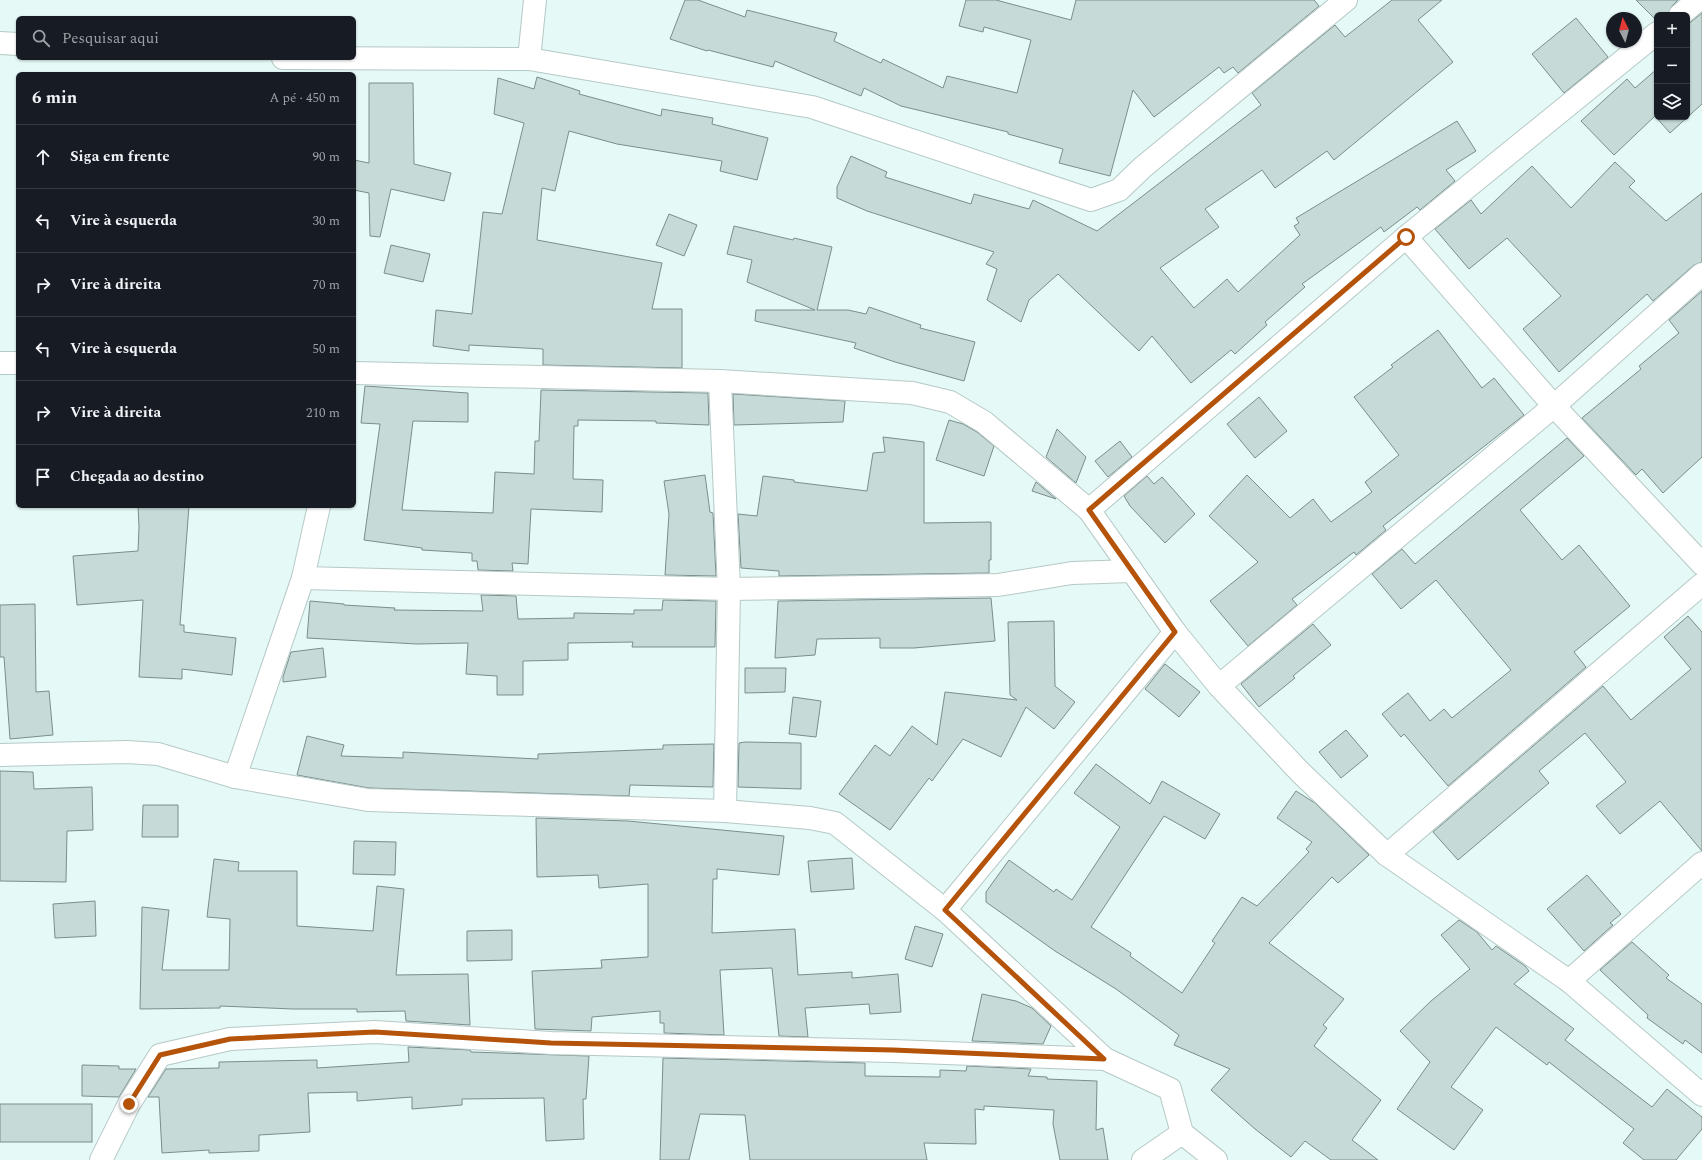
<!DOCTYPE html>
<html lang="pt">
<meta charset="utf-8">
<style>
:root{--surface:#171b24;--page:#242831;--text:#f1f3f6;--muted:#9ea1a6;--line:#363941}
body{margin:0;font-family:Spectral,serif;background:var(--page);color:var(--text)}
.controls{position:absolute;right:12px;top:12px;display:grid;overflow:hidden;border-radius:6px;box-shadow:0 1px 3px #0004}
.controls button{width:36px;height:36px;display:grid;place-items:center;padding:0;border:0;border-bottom:1px solid var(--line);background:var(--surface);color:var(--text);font:20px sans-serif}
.compass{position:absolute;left:1606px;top:12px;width:36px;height:36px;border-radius:50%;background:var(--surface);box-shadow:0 1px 3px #0004;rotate:354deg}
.stop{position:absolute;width:12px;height:12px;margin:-9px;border:3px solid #b45309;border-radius:50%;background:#fff}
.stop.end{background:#b45309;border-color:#fff;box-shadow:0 1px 4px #0008}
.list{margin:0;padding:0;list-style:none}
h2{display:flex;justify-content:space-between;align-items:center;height:52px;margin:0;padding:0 16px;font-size:17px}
h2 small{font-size:13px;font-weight:400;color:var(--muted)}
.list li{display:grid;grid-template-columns:26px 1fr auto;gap:12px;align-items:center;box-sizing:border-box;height:64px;padding:0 16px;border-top:1px solid var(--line)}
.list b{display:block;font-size:15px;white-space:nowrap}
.list em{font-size:13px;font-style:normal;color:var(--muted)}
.icon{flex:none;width:22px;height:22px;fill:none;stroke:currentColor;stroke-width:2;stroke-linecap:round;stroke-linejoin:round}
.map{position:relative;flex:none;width:1702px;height:1160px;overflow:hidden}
.search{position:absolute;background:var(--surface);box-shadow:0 1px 3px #0004;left:16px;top:16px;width:340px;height:44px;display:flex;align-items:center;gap:10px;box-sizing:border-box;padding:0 14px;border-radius:6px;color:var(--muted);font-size:15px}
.panel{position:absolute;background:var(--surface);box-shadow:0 1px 3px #0004;left:16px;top:72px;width:340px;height:436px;border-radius:6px}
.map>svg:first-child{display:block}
</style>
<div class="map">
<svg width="1702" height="1160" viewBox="0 0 1702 1160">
<rect width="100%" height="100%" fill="#e5f9f6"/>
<!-- building -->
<g fill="#c6dad7" stroke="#7c8e8b">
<path d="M685 0H698L745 17 747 10 837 33 834 41 881 63 883 59 943 88 947 76 1017 93 1031 40 984 27 983 32 959 26 966 0H996L1071 20 1076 0H1314L1319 6 1238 73 1233 67 1224 73 1219 67 1154 117 1133 90 1110 176 1059 163 1063 149 1008 134V132L901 106 864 88 861 96 775 61 773 67 708 50 707 51 670 39Z"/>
<path d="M1392 0H1442L1418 20 1453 62 1334 160 1327 151 1275 188 1262 170 1205 209 1219 227 1160 268 1194 308 1227 279 1238 292 1300 235 1294 226 1299 223 1296 218 1457 121 1476 151 1446 170 1455 181 1420 210 1417 207 1384 232 1381 227 1302 284 1305 287 1265 322 1267 325 1235 354 1231 350 1191 383 1152 336 1139 351 1058 274 1029 300 1021 322 987 300 997 269 986 264 994 252 867 211 837 198V187L851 156 887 172 885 177 971 204 974 194 1029 209 1033 200 1097 231 1261 105 1252 93 1335 25 1345 37Z"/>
<path d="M1636 0H1678L1672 6 1668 15H1657V21Z"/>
<path d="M1702 13V104L1670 133 1655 116 1614 155 1581 121 1627 79 1635 88 1657 69V117H1687V25Z"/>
<path d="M1576 18 1608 57 1564 93 1532 54Z"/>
<path d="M537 77 580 91 579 94 661 116 662 109 713 118 712 124 768 138 757 180 720 171 722 161 617 144 569 131 555 191 542 188 537 240 662 263 652 309H682V368L543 365V349L469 345V351L433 346 436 310 472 314 483 212 502 214 524 123 494 114 498 78 534 89Z"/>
<path d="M369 83H413L414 164 451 173 444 201 391 189 380 237 370 236 369 193 354 190V160L369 163Z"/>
<path d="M1615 162 1635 181 1629 187 1666 221 1702 193V262L1694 265 1653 301 1647 294 1559 372 1523 329 1561 296 1507 238 1469 269 1435 229 1471 200 1481 214 1532 166 1571 208Z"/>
<path d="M669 214 697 225 684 256 656 245Z"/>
<path d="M734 226 793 240 794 238 832 247 817 310H848L866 314 869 307 921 325 920 328 975 342 964 381 895 362 854 348 856 343 755 321 756 310H815L747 282 752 260 727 254Z"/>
<path d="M391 245 430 254 423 282 384 273Z"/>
<path d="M1702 291V457L1663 493 1642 469 1636 475 1582 418 1641 369 1639 366 1679 333 1669 320Z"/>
<path d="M1438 330 1482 388 1494 378 1524 415 1383 526 1386 530 1356 555 1354 552 1292 599 1297 605 1248 646 1210 601 1258 562 1209 516 1247 475 1290 518 1313 499 1331 522 1372 492 1365 482 1399 455 1354 397 1393 367 1391 365Z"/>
<path d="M365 386 468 393V422L413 421 402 510 493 513 495 472 534 474 535 441H539L541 390 708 393 709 425 656 423V421L578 420V426H574L573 479 603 480 602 512 531 509 528 564 512 563 513 571 478 570 477 561H472V553L422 550V548L364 540 380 424 361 423Z"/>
<path d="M733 394 845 401 843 422 734 425Z"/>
<path d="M1259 397 1287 431 1255 458 1227 424Z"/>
<path d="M949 420 963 424 977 432 994 446 984 476 936 460Z"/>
<path d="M1057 429 1086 457 1076 483 1046 457Z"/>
<path d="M883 437 924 442V523L991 522V560H989V573L779 576V571L741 568 738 514 757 516 763 476 794 480V482L867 491 873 453 885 452Z"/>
<path d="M1567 438 1584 456 1520 510 1562 560 1579 545 1630 606 1574 652 1586 667 1448 786 1404 734 1401 737 1382 714 1408 693 1430 721 1444 709 1452 718 1511 670 1436 580 1401 609 1372 574 1402 549 1415 564Z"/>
<path d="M1120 441 1132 457 1108 477 1095 461Z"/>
<path d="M705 475 710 512 713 513 716 576 665 575 669 514 664 481Z"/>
<path d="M1147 476 1154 484 1162 477 1195 514 1165 543 1130 506 1124 496Z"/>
<path d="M1036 482 1056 499 1032 491Z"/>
<path d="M138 506H189L180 625H184V632L236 638 232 675 182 669V679L139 677 143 600 77 605 73 556 138 551 139 527Z"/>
<path d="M481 595 516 596 518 619 574 618V613L634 614V610H662L663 600 716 601 715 647H632L633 642 568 643V660L523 661V695H497V676L466 674 468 643 417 644 307 638 310 601 344 604V605L395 608 394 610 483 611Z"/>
<path d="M991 598 995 641 914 648H880V638L817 639 815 655 775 658 778 601Z"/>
<path d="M35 604 36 692 49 691 53 735 10 739 4 657H0V605Z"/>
<path d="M1688 616 1702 632V851L1660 801 1620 834 1596 806 1626 782 1585 733 1539 771 1549 783 1458 860 1433 832 1603 686 1631 720 1691 669 1664 637Z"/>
<path d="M1054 621 1055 686 1075 702 1054 729 1026 707 1001 757 963 739 932 781 929 778 890 830 839 794 875 745 890 756 912 726 937 745 945 692 1017 700 1010 695 1008 622Z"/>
<path d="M1313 624 1331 645 1293 676 1295 678 1259 707 1241 684Z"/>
<path d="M323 648 326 677 283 682V677L291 652Z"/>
<path d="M1165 664 1200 692 1179 717 1145 689Z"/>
<path d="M745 668H786L785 692 745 693Z"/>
<path d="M793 697 821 701 816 737 789 734Z"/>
<path d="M1346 730 1368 756 1341 778 1319 752Z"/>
<path d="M307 736 344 745 341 756 403 758V752L538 759V754L663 749V745L714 744 713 787 630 785 629 796 369 788 297 775Z"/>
<path d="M745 742 801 743V789L738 787 739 743Z"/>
<path d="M1096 764 1150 804 1162 781 1220 814 1205 839 1164 816 1091 927 1131 953 1130 956 1182 993 1215 943 1212 941 1242 897 1257 906 1309 852 1306 849 1312 842 1277 818 1296 791 1315 803 1369 855 1338 883 1332 877 1269 943 1344 999 1323 1025 1327 1028 1314 1046 1381 1100 1352 1140 1378 1160H1331L1305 1141 1291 1157 1255 1129 1211 1090 1230 1069 1174 1045 1179 1035 1116 989 1055 951 986 902V892L1009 860 1054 892 1056 889 1072 900 1120 827 1074 793Z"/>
<path d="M0 771 33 772 34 789 92 787 93 830 67 831 66 882 0 881Z"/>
<path d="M143 805H178V837H142Z"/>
<path d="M536 818 628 821 784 836 779 875 717 869V879H713L712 933 795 929 798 975 852 972V978L898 974 901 1012 870 1014 869 1004 805 1008 808 1037 779 1036 772 968 720 970 724 1035 664 1033V1023H660V1011L592 1017 591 1031 535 1029 532 971 602 968 601 960 648 957V884L599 888 598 875 537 877Z"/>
<path d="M354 841 396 842 395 875 353 874Z"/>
<path d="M852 858 854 889 811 892 808 861Z"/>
<path d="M214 859 239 862 238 871H297V926L373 931 377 886 404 889 396 975 468 974 470 1025 406 1021 405 1011 357 1012V1009H293L220 1006V1008L140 1009 142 907 169 910 162 970H229L230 919 207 917Z"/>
<path d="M1587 875 1621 914 1610 923 1613 925 1584 951 1547 909Z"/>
<path d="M95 901 96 936 55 938 53 904Z"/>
<path d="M1459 920 1477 932 1492 950 1496 946 1525 966 1529 971 1514 984 1574 1029 1565 1040 1652 1107 1667 1089 1702 1117V1129L1676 1160H1644L1623 1143 1634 1129 1549 1062 1547 1065 1496 1027 1451 1087 1483 1110 1454 1150 1397 1109 1430 1062 1400 1031 1431 1001 1470 969 1441 935Z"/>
<path d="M915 926 943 934 932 967 905 959Z"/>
<path d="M512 930V960L467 961V931Z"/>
<path d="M1632 942 1669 975 1666 978 1702 1004V1053L1685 1040 1683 1044 1647 1018 1648 1015 1600 970Z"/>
<path d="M982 994 1016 1001 1032 1008 1051 1026 1043 1044 972 1041Z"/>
<path d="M408 1047 470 1050 471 1052 589 1056 586 1099H583L584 1139 546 1141 544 1098 462 1099V1105L412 1109V1097L357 1101V1092L308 1093 310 1132 259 1135V1151L209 1153V1150L162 1153 159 1097H148L166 1069 219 1068V1062L317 1060V1068L409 1062Z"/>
<path d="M663 1058 865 1063V1076L940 1077V1070L966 1071 967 1066 1031 1069 1028 1076 1047 1077V1079L1097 1081 1096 1130 1103 1128 1108 1160H1060L1053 1124 1054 1110 984 1106V1110L975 1109 976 1144 924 1143 927 1160H750L745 1115 700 1114 689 1160H660Z"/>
<path d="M82 1065 119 1066V1069H136L119 1097 82 1096Z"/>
<rect x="0" y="1104" width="92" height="38"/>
</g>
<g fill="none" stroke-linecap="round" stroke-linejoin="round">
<defs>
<g id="minor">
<path d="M1680 15 1698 0"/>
<path d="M0 43 18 44"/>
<path d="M283 58 529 59 812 107 1091 200 1119 190 1143 167 1346 0"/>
<path d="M529 59 535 0"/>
<path d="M1406 237 1554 406 1702 564"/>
<path d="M0 363H18"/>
<path d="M354 373 720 381 912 393 950 402 984 422 1089 510 1175 632 1219 686 1300 772 1387 855 1569 981 1702 1095"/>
<path d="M720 381 729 589 725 811"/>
<path d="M1089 510 1406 237 1657 33"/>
<path d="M303 578 729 589 998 585 1072 573 1132 571"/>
<path d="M1219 686 1554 406 1702 274"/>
<path d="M0 755 127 752 158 754 235 777 368 800 725 811 810 818 835 823 945 910 1105 1059 1170 1089 1182 1133 1216 1160"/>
<path d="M235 777 303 578 319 506"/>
<path d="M1387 855 1702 584"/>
<path d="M945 910 1175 632"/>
<path d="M1569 981 1702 863"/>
<path d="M101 1160 129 1104 160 1055 230 1039 375 1032 551 1043 893 1051 1105 1059"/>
<path d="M1143 1160 1182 1133"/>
</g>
</defs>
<!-- minor casing -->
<use href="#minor" stroke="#b5c9c6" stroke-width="24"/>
<!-- minor -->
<use href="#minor" stroke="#fff" stroke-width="22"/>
</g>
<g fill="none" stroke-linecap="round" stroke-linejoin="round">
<!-- route -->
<path stroke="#b45309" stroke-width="5" d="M129 1104 160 1055 230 1039 375 1032 551 1043 893 1050 1104 1059 945 910 1175 632 1089 510 1406 237"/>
</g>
</svg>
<div class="controls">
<button>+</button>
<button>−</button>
<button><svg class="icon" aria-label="layers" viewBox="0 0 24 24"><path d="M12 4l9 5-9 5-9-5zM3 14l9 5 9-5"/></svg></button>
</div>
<svg class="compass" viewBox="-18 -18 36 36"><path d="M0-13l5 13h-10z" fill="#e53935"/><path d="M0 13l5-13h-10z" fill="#9ea1a6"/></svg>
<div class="stop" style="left:1406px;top:237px"></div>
<div class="stop end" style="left:129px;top:1104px"></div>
<div class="search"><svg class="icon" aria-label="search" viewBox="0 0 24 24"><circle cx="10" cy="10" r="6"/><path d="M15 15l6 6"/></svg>Pesquisar aqui</div>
<section class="panel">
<h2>6 min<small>A pé · 450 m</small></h2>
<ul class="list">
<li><svg class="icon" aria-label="ahead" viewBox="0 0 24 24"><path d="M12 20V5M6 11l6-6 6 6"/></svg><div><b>Siga em frente</b></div><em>90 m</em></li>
<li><svg class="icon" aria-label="left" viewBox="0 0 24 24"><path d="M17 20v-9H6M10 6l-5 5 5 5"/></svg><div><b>Vire à esquerda</b></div><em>30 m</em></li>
<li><svg class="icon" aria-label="right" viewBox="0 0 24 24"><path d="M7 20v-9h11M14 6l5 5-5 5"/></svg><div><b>Vire à direita</b></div><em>70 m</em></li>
<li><svg class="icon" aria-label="left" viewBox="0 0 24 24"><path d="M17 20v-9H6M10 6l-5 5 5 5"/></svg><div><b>Vire à esquerda</b></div><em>50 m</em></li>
<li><svg class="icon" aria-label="right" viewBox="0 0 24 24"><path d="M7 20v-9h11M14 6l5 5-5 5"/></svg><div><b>Vire à direita</b></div><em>210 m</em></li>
<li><svg class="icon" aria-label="arrive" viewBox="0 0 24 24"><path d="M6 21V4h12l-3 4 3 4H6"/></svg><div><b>Chegada ao destino</b></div></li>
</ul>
</section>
</div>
